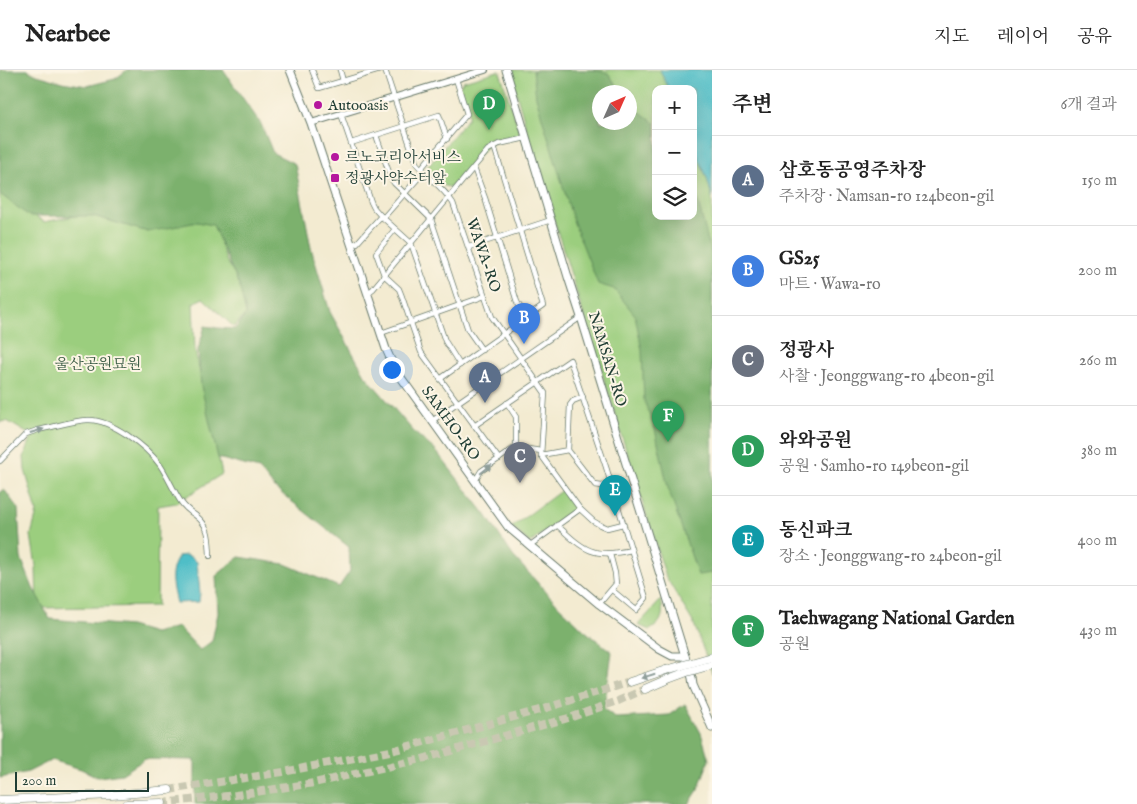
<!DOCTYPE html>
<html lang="ko">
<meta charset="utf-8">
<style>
:root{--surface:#fff;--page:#f6f6f6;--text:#222;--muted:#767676;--line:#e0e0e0;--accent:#b5179e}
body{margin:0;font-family:"IM FELL English","Noto Serif KR",serif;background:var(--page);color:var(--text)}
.controls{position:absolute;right:15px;top:15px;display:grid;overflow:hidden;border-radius:10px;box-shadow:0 5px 20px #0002}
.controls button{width:45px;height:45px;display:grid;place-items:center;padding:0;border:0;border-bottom:1px solid var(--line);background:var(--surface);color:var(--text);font:25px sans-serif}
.compass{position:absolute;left:592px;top:15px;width:45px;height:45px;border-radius:50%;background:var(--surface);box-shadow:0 5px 20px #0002;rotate:45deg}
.scale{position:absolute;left:15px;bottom:12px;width:134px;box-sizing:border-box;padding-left:5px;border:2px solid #1f3d34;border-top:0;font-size:14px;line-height:18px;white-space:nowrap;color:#1f3d34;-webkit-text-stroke:4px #fcf5e5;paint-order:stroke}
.you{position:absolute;left:391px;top:299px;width:18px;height:18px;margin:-12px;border:4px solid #fff;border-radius:50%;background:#1a73e8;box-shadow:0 0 0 8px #1a73e833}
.badge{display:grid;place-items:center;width:32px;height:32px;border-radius:50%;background:var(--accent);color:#fff;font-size:16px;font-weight:700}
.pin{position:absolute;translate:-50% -41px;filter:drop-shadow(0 1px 2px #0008)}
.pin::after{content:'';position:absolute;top:26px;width:18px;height:15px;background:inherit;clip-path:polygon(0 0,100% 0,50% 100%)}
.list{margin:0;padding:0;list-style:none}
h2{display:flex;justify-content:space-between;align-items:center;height:65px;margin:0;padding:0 20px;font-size:21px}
h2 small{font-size:16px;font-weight:400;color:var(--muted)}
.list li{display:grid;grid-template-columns:32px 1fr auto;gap:15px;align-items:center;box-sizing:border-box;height:90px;padding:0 20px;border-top:1px solid var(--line)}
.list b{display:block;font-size:19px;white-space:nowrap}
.list p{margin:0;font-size:16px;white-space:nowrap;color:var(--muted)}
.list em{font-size:16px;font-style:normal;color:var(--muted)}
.icon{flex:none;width:28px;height:28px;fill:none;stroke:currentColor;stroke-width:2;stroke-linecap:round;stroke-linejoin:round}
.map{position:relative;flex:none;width:712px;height:734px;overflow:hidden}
header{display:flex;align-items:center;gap:30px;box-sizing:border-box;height:70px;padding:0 25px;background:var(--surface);border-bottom:1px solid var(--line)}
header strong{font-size:24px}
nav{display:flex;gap:28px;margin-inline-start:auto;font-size:18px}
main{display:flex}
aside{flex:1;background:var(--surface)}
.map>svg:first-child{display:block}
</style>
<header>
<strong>Nearbee</strong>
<nav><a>지도</a><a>레이어</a><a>공유</a></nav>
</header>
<main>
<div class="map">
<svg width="712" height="734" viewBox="0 0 712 734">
<rect width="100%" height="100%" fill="#fcf5e5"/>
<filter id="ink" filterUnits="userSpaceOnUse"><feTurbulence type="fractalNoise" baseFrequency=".02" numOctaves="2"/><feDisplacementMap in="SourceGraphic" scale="10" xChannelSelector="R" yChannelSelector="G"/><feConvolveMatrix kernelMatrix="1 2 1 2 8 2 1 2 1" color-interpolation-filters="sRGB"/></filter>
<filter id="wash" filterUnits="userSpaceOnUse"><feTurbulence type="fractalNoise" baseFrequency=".0096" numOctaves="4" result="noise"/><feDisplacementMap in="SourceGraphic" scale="20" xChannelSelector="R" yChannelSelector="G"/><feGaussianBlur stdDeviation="1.12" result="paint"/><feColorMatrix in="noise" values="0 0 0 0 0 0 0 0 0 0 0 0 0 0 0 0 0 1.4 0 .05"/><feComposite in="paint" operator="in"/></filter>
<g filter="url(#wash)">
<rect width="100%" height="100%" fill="#f3ebd1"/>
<!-- green -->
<g fill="#9bce7e" stroke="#5d8659" fill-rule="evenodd">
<path d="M510 0H662L670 19H656V146H693V74L707 108 712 127V603L694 554 666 507 536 93ZM600 22H630V52H600Z"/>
<path d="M498 1 500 2 521 66 493 73 486 77 451 117C440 117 434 109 426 102V99L468 48 469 44 460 16 463 11Z"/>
<path d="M0 121 44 152 110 139 213 150 226 190 254 235 234 257 203 228 193 233 195 280 222 404 176 433 158 436 157 536 37 538 36 496 31 465 37 442 25 400 24 387 32 366 7 351 0 352Z"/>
<path d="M562 420 576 438 530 473 512 457Z"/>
<path d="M661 530C664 544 663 552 650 560L645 558 638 555Z"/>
</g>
<!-- forest -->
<g fill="#7cb16d" stroke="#4e7750">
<path d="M0 0H27L37 5 62 12 87 16 115 9 127 0H223L261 54 273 83 295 94 311 178 330 242 365 305 415 363 436 381 486 445 513 486 559 536 585 561 612 582 604 639 616 648 669 645 685 634 701 663 709 690 698 720 689 734H195V690L145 689 122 704 98 707 81 699 52 690 28 702 0 708V422L4 419 18 439 21 488 33 518 50 549 130 556 154 563 178 557 200 580 212 571 218 543 216 506 239 487 285 494 339 517 350 501 349 477 275 418 259 399 218 388 201 316 198 280 205 256 217 258 235 259 246 244 239 215 213 155 197 152 148 162 93 146H29L0 124Z"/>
<path d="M533 0H592L608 3 621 22H600V52H630V32L636 39 656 54V146H693V113L712 186V503L698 505 668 418 655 359 644 330 642 280 635 245 614 219 598 214 574 153 536 27Z"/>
</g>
<!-- water -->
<g fill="#50bec7" stroke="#387e7e">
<path d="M660 0H712V127L707 108 693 74V19H669Z"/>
<path d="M186 485 193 488 197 492 200 523 199 532 176 533C172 516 168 502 179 486Z"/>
</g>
</g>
<g filter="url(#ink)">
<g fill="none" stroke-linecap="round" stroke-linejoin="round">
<!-- trunk-tunnel -->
<g stroke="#c9c8b2" stroke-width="8" stroke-dasharray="8 4" stroke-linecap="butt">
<path d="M169 720 283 702 395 680 543 639 630 612"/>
<path d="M162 733 236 725 314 713 422 689 572 647 618 631 645 619"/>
</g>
<defs>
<g id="minor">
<path d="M312 0 319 18 380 0"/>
<path d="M340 0 343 11"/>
<path d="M385 0 416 93C427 107 443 117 453 133L492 247 545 323 541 385 580 439 593 451 600 455 607 458 623 454"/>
<path d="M341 44 371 132 374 138 381 146 411 173 445 271 460 295"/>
<path d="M376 65 391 108 394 113 431 149 468 260 482 280"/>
<path d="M351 73 439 45 447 69"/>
<path d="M474 98 485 128 517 232 527 248"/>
<path d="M383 148 421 105 423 96 467 44 456 9"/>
<path d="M395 159 376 183 384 205 399 219 401 224 421 282 499 389"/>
<path d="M351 174 357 173 381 146"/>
<path d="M469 177 551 150"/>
<path d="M368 223 373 219 488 80 499 74 526 68"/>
<path d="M381 263 485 226"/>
<path d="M440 309 543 236 494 76"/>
<path d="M583 327 573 331 570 335 568 380 595 415 602 416 611 413"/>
<path d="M432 351 457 333 581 247"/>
<path d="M474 356 570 290 606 397 646 528 636 540 612 520"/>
<path d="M516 377 541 381"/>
<path d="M541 385 568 380"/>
<path d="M0 391 26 364 38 360C54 357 71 351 87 350 110 348 147 377 160 395 168 407 173 420 181 432 185 438 189 441 195 445 210 456 209 468 210 486"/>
<path d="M475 411 481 401 516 377V347L507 333"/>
<path d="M557 455C584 480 593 489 631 480"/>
<path d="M529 476 580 439"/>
<path d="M599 534 616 514 615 503 610 484"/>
</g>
<path id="tertiary" d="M311 53 485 0"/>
<g id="secondary">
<path d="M290 0 311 53 386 279 395 299 508 457 599 534 659 579 672 586H685L692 608 693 615 712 658"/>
<path d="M506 0 568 207 581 247 685 586"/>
</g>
<g id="trunk">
<path d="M630 612 666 600"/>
<path d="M645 619 668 609"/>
<path d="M0 730 112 725 169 720"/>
<path d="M127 734 162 733"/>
</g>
</defs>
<!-- minor casing -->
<use href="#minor" stroke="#697a6b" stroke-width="6"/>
<!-- tertiary casing -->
<use href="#tertiary" stroke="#697a6b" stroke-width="8"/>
<!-- secondary casing -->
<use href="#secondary" stroke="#697a6b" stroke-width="9"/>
<!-- trunk casing -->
<use href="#trunk" stroke="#697a6b" stroke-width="9"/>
<!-- minor -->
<use href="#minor" stroke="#fff" stroke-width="4.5"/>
<!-- tertiary -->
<use href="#tertiary" stroke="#fff" stroke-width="5.5"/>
<!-- secondary -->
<use href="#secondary" stroke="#fff" stroke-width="7"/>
<!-- trunk -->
<use href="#trunk" stroke="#fff" stroke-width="8"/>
<defs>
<g id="trunk-bridge">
<path d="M666 600 712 587"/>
<path d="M668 609 687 602 712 595"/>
</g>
</defs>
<!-- trunk-bridge casing -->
<use href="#trunk-bridge" stroke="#697a6b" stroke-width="9" stroke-linecap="butt"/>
<!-- trunk-bridge -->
<use href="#trunk-bridge" stroke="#fff" stroke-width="8"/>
</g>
<!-- one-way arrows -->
<defs><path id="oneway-solid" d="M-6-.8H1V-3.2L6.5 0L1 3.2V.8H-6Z" transform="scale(1.25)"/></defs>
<g fill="#8f9e9a">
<use href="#oneway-solid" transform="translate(37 361) rotate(-16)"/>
<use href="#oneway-solid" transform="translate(486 399) rotate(-39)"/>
<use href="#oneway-solid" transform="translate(648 606) rotate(162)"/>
</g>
</g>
<!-- markers -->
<g fill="#b5179e" stroke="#fcf5e5" stroke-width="2">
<circle cx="318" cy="35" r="5"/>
<circle cx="335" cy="87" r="5"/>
<rect x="330" y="103" width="10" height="10" rx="2.5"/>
</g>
<g text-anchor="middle" stroke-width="4" stroke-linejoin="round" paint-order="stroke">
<!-- poi labels -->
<g font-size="15" fill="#1f3d34" stroke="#fcf5e5" text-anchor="start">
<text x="328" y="40">Autooasis</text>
<text x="345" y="92">르노코리아서비스</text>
<text x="345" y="113">정광사약수터앞</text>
</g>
<!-- street labels -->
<g font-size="15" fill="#1f3d34" stroke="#fcf5e5">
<text transform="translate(484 185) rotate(71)" y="5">WAWA-RO</text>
<text transform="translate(608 289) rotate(73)" y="5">NAMSAN-RO</text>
<text transform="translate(451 353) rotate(54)" y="5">SAMHO-RO</text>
</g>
<!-- park labels -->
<g font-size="15" fill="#385a43" stroke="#fcf5e5">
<text x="98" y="299">울산공원묘원</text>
</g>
</g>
</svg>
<div class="controls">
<button>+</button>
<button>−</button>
<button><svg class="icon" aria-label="layers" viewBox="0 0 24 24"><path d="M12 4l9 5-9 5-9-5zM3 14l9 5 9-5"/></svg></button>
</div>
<svg class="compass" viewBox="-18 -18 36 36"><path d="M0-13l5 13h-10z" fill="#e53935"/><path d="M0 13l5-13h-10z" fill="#767676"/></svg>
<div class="scale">200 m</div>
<div class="you"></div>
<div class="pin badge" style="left:485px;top:333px;background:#5c6f8a">A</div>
<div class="pin badge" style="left:524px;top:274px;background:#3f7fe0">B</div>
<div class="pin badge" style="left:520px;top:413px;background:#6b7280">C</div>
<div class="pin badge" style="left:489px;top:60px;background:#2e9e5b">D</div>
<div class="pin badge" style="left:615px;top:446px;background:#0f9aa8">E</div>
<div class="pin badge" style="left:668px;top:372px;background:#2e9e5b">F</div>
</div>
<aside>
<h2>주변<small>6개 결과</small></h2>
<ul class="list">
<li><span class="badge" style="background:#5c6f8a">A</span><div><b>삼호동공영주차장</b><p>주차장 · Namsan-ro 124beon-gil</p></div><em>150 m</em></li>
<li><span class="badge" style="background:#3f7fe0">B</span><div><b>GS25</b><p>마트 · Wawa-ro</p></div><em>200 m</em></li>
<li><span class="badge" style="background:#6b7280">C</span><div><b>정광사</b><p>사찰 · Jeonggwang-ro 4beon-gil</p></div><em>260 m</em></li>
<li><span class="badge" style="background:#2e9e5b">D</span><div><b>와와공원</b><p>공원 · Samho-ro 149beon-gil</p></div><em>380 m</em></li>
<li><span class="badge" style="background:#0f9aa8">E</span><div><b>동신파크</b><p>장소 · Jeonggwang-ro 24beon-gil</p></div><em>400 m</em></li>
<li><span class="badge" style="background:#2e9e5b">F</span><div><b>Taehwagang National Garden</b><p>공원</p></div><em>430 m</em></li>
</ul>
</aside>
</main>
